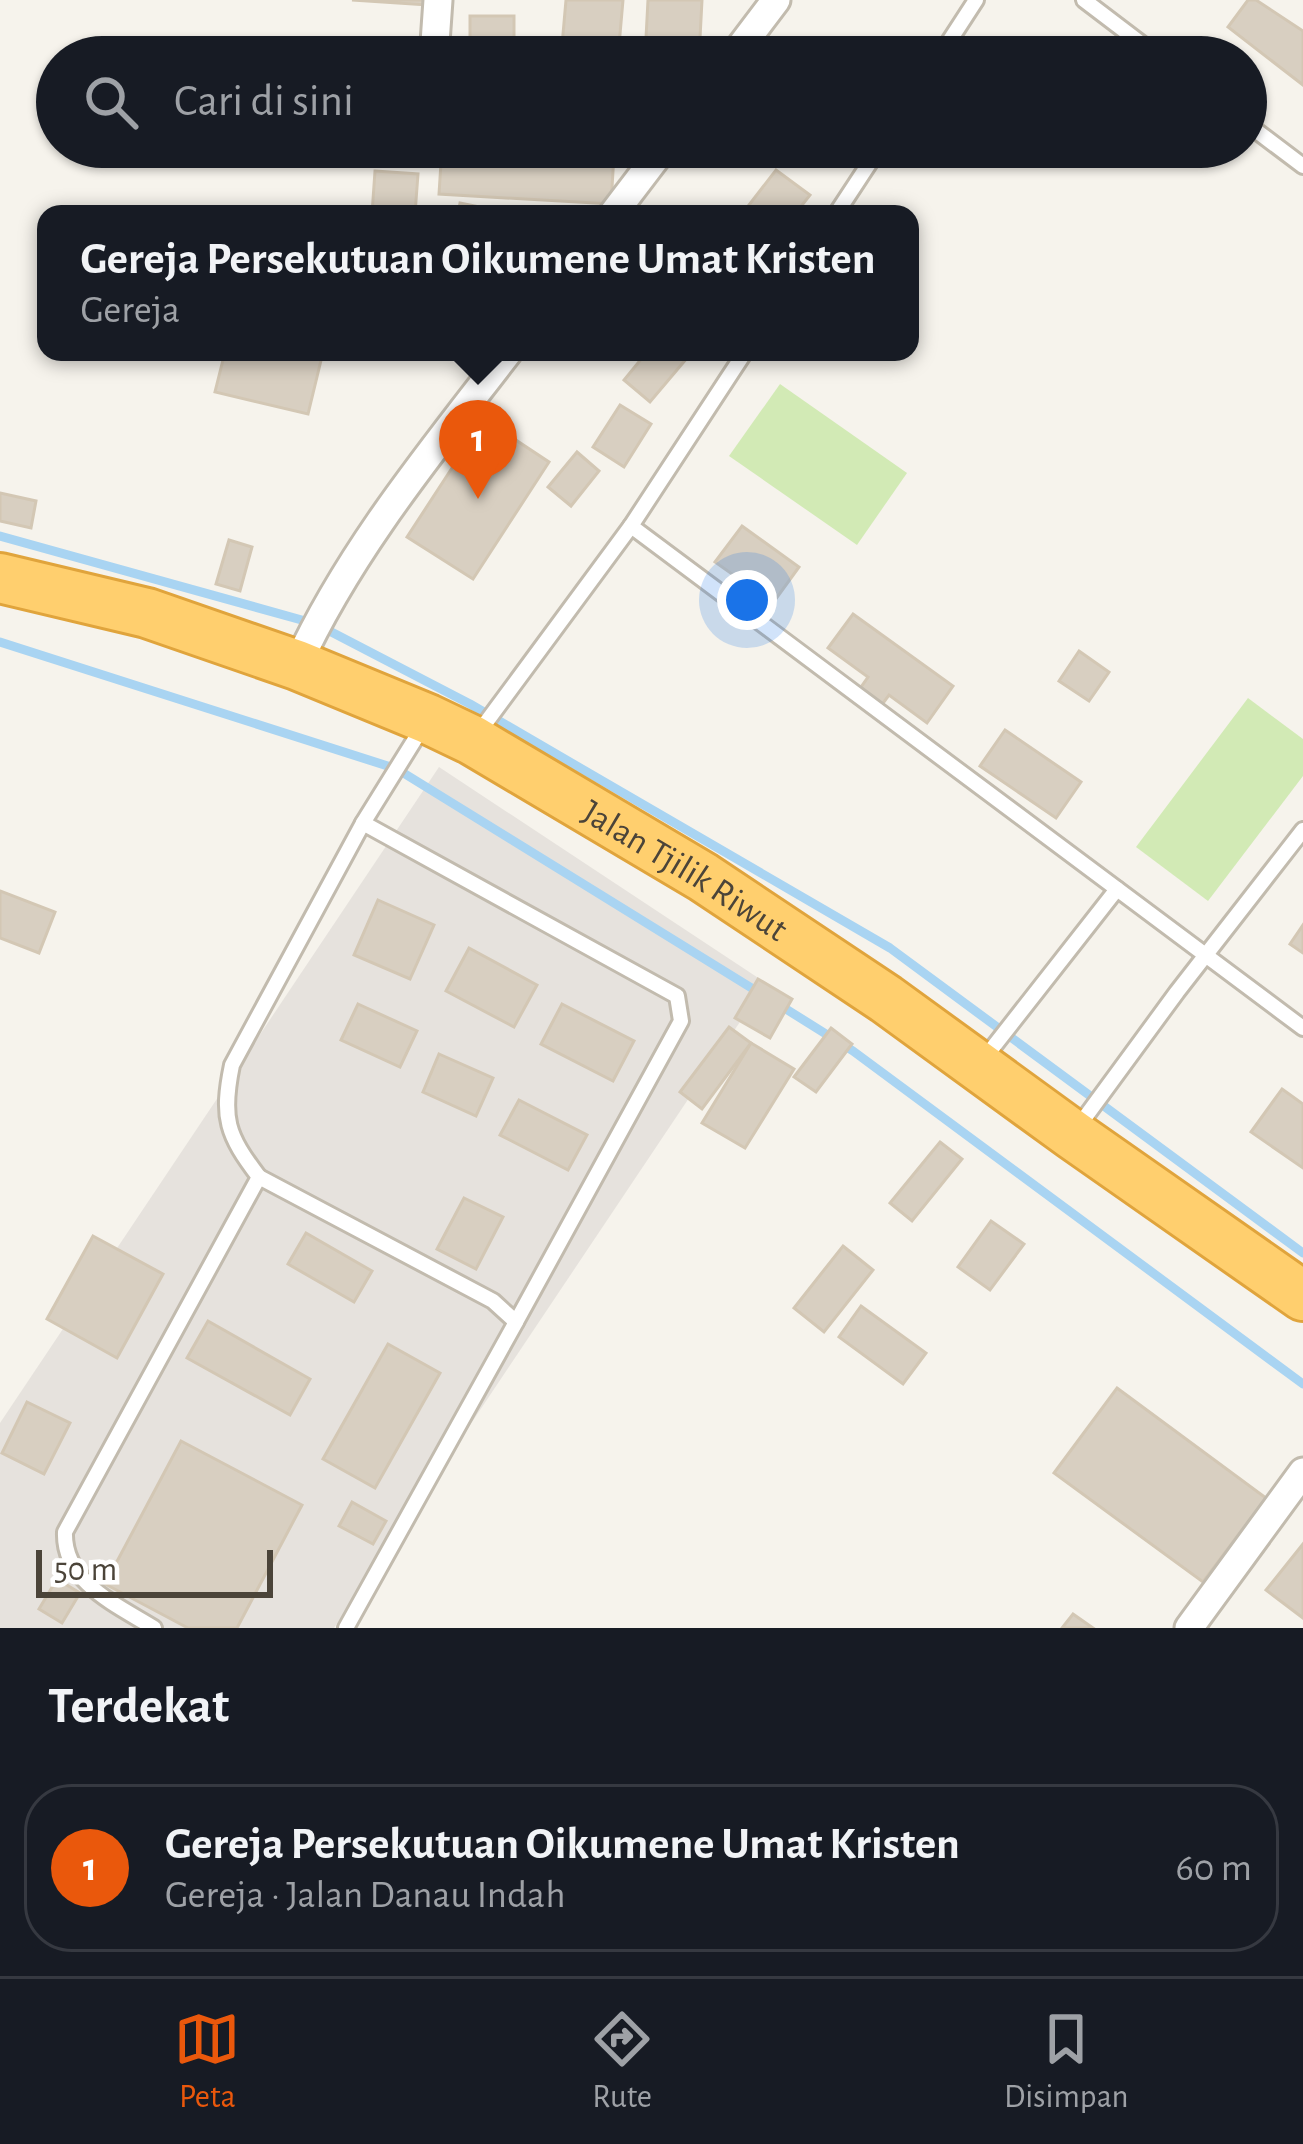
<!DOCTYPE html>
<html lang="id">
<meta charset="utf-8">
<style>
:root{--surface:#171b24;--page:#242831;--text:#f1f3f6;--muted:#9ea1a6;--line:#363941;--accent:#ea580c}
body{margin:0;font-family:"Alegreya Sans",sans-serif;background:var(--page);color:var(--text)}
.scale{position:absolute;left:36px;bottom:30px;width:237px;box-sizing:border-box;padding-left:12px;border:6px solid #4b4439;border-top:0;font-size:33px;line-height:42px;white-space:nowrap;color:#4b4439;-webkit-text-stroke:9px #fff;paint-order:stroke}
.you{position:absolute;left:747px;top:600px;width:42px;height:42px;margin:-30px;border:9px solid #fff;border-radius:50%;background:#1a73e8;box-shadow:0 0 0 18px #1a73e833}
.badge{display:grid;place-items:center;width:78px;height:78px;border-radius:50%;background:var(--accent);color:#fff;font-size:39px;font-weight:700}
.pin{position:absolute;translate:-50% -99px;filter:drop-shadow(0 3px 6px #0008)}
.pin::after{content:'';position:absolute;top:63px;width:42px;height:36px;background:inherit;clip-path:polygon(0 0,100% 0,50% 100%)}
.popup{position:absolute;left:37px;top:205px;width:882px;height:156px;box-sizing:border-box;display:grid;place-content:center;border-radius:24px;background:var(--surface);filter:drop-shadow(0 3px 9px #0005);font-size:39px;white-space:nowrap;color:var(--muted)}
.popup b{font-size:45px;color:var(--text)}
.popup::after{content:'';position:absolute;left:50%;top:100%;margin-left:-24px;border:24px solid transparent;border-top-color:var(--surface)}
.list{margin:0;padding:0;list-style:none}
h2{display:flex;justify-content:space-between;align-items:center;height:156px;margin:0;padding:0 48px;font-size:51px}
h2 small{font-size:39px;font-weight:400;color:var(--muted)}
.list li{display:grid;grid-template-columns:78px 1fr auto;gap:36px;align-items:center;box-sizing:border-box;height:168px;margin:0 24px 24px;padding:0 24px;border:3px solid var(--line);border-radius:48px}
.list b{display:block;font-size:45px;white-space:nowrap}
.list p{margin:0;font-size:39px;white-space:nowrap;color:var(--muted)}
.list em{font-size:39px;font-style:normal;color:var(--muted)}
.icon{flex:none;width:66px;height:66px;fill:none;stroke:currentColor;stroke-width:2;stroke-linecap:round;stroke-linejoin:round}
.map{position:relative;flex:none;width:1303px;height:1628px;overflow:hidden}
.search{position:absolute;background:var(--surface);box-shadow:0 3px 9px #0004;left:36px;right:36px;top:36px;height:132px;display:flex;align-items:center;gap:30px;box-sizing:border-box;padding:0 42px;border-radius:66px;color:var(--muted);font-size:45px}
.sheet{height:348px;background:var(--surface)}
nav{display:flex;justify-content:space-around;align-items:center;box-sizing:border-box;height:168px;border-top:3px solid var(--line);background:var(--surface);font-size:33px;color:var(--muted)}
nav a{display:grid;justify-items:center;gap:6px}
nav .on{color:var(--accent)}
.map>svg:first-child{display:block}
</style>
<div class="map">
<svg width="1303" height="1628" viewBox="0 0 1303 1628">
<rect width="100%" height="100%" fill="#f6f3ec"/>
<!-- industrial -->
<path fill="#e6e2dd" d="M439 767 766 983 334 1628H0V1423Z"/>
<!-- green -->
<g fill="#d2eab5">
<path d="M780 384 907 473 857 545 729 456Z"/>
<path d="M1248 698 1303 739V776L1208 901 1136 847Z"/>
</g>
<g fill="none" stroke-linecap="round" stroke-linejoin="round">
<!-- stream -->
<g stroke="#a9d4f2" stroke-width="9">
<path d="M0 536 316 624 470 704 890 948 1303 1253"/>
<path d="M0 642 397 769 758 992"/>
<path d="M778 1004 853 1051 1303 1384"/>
</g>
</g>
<!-- building -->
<g fill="#d8cfc1" stroke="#d3c7b4" stroke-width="3">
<path d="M352 0H428L427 5Z"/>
<path d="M566 0H623L618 57H561Z"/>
<path d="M648 0H702L699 57H645Z"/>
<path d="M1248 0H1256L1303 31V85L1228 27Z"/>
<rect x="470" y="16" width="44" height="41"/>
<path d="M442 147 614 155 611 204 439 194Z"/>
<path d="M776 170 810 195 795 214H742Z"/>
<path d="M375 171 418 174 415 214H372Z"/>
<path d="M460 203 514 214H458Z"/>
<path d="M225 352H323L308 414 215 392Z"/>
<path d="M647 352H681L687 358 650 402 624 380Z"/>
<path d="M620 405 651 424 624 467 593 447Z"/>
<path d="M484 419 549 462 473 579 407 537Z"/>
<path d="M577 452 599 471 571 506 548 487Z"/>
<path d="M0 493 36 501 31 528 0 521Z"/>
<path d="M742 526 799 567 773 603 715 562Z"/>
<path d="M229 540 252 547 240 591 216 584Z"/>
<path d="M853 614 953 686 927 723 889 695 881 706 859 690 868 677 828 648Z"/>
<path d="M1079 651 1109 672 1089 701 1059 681Z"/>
<path d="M1005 730 1081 782 1056 818 980 766Z"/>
<path d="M0 891 55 912 39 953 0 938Z"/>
<path d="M378 900 434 925 410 979 354 955Z"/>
<path d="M1303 925V953L1290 944Z"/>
<path d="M469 948 537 985 514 1027 446 991Z"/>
<path d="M758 979 792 999 770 1038 735 1018Z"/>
<path d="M358 1004 417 1031 400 1067 341 1040Z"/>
<path d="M562 1004 634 1041 613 1081 541 1044Z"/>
<path d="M729 1027 751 1043 702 1109 680 1092Z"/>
<path d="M831 1028 852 1044 816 1092 794 1077Z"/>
<path d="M751 1043 794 1069 745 1148 702 1123Z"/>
<path d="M439 1054 493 1078 476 1116 423 1092Z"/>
<path d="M1282 1089 1303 1104V1168L1251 1132Z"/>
<path d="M519 1100 587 1135 568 1170 500 1135Z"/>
<path d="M940 1142 962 1159 912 1221 890 1203Z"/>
<path d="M464 1198 503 1217 476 1269 437 1249Z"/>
<path d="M991 1221 1024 1244 990 1290 958 1267Z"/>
<path d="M306 1233 372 1271 354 1302 288 1264Z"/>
<path d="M93 1236 163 1274 117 1358 47 1319Z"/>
<path d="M843 1246 873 1270 824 1332 794 1308Z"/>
<path d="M861 1306 926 1353 903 1384 839 1337Z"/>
<path d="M208 1321 310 1379 290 1415 187 1358Z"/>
<path d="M388 1344 440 1373 375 1488 323 1459Z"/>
<path d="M1117 1388 1266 1498 1203 1582 1054 1473Z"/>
<path d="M27 1402 70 1423 44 1474 2 1453Z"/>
<path d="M181 1441 302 1505 237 1628H188L105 1584Z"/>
<path d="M352 1502 386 1521 373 1544 339 1526Z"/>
<path d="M1303 1544V1618L1266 1590Z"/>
<path d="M57 1579 80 1593 62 1623 39 1609Z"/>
<path d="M1073 1614 1093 1628H1062Z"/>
</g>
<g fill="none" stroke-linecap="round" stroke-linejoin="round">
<defs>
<g id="lane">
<path d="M1084 0 1159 57"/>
<path d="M939 57 976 0"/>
<path d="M1246 123 1303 166"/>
<path d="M836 214 880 147"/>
<path d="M631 526 1303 1028"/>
<path d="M479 732 631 526 745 352"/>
<path d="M363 823 677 996 681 1021 516 1322"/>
<path d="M983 1060 1117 889"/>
<path d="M1078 1127 1177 992 1303 830"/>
<path d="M259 1177 493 1301 516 1322 346 1628"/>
<path d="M154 1628C117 1605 63 1582 65 1532L259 1177C227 1135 221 1118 232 1065L363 823 422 728"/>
</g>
<g id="street">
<path d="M434 57 438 0"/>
<path d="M733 57 776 0"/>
<path d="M613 214 664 147"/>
<path d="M297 665C350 550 431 452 508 352"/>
<path d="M1189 1628 1303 1472"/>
</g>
<g id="highway">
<path id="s1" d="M0 578 147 613 297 665 428 719 472 740 703 877 886 999 1073 1135 1303 1296"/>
</g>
</defs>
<!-- lane casing -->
<use href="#lane" stroke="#c2bbae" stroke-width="20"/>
<!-- street casing -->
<use href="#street" stroke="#c2bbae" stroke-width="33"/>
<!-- highway casing -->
<use href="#highway" stroke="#e0a43c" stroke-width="54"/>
<!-- lane -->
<use href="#lane" stroke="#fff" stroke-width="14"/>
<!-- street -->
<use href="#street" stroke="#fff" stroke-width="27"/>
<!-- highway -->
<use href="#highway" stroke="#ffcf6e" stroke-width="48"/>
</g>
<g text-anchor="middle" stroke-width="10" stroke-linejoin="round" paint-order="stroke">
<!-- street labels -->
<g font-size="36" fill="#4b4439" stroke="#fff">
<text dy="13" stroke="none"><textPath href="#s1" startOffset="750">Jalan Tjilik Riwut</textPath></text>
</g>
</g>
</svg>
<div class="scale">50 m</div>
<div class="you"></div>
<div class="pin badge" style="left:478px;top:499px">1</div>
<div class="popup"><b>Gereja Persekutuan Oikumene Umat Kristen</b>Gereja</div>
<div class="search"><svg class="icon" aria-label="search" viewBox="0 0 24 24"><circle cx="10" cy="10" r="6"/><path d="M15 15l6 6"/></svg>Cari di sini</div>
</div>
<section class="sheet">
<h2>Terdekat<small></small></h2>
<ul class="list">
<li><span class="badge">1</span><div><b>Gereja Persekutuan Oikumene Umat Kristen</b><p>Gereja · Jalan Danau Indah</p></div><em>60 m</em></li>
</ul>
</section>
<nav>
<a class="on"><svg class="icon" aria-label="map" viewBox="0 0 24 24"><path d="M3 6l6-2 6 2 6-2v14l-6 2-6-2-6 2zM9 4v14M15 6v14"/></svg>Peta</a>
<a><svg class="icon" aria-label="directions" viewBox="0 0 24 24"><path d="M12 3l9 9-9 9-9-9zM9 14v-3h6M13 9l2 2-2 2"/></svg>Rute</a>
<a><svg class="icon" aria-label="saved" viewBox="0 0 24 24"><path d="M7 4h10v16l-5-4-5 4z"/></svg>Disimpan</a>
</nav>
